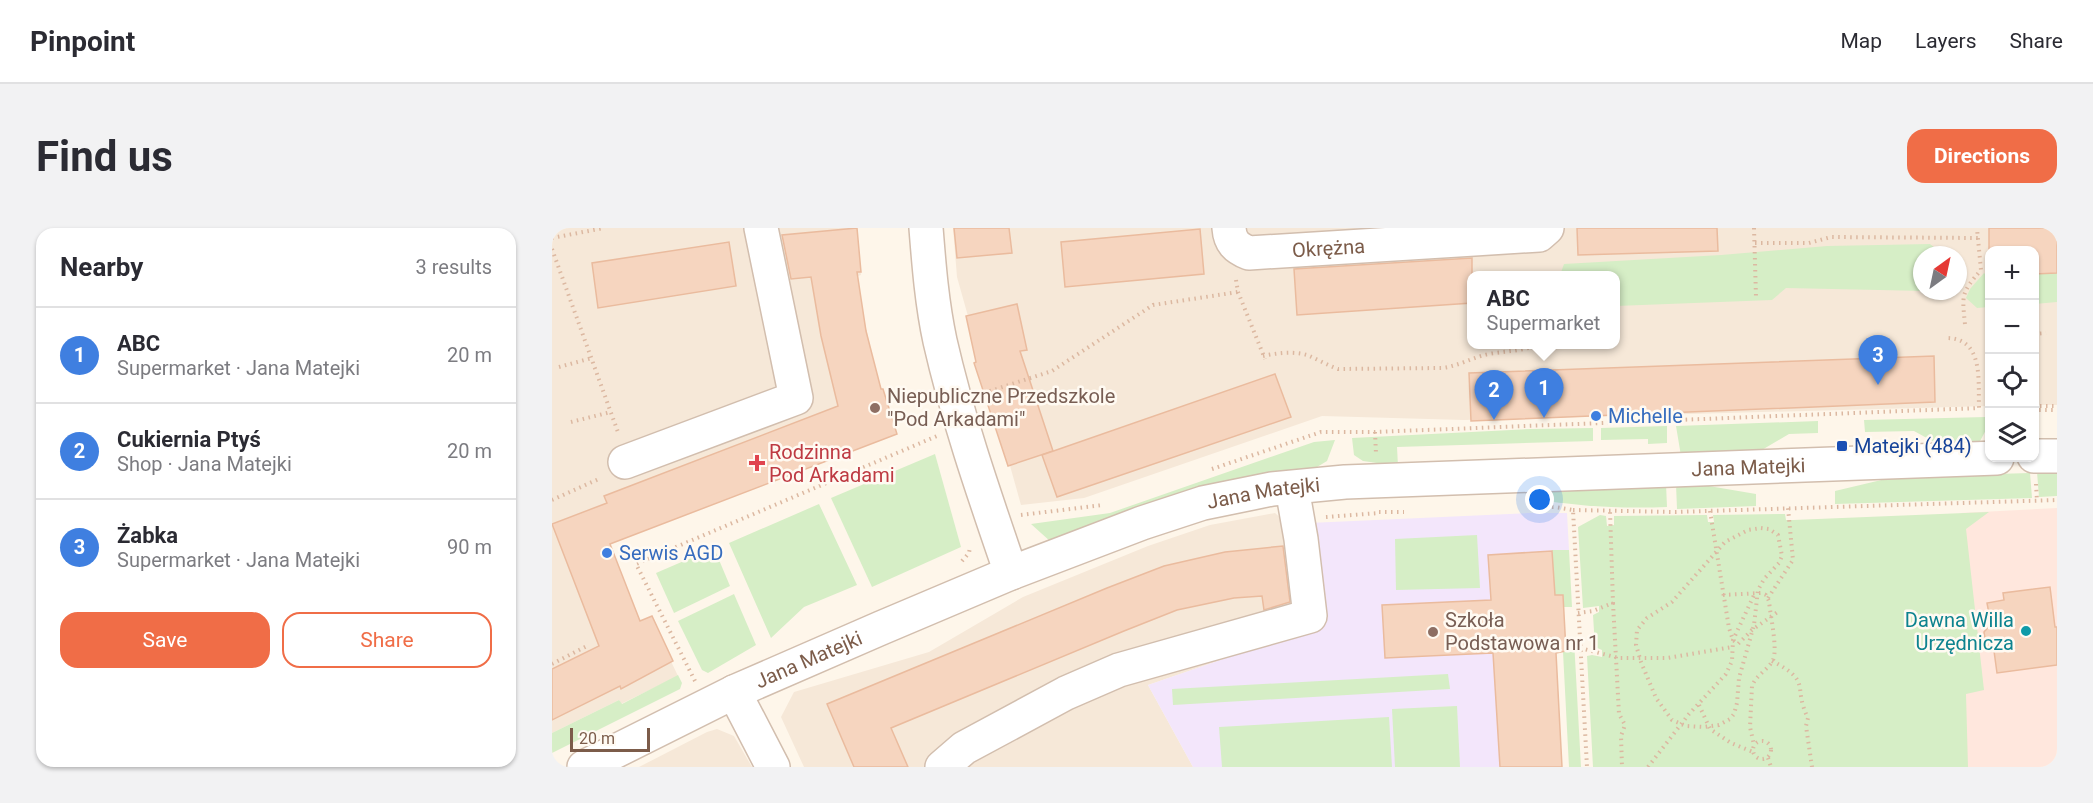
<!DOCTYPE html>
<meta charset="utf-8">
<style>
:root{--surface:#fff;--page:#f2f2f3;--text:#2b2b33;--muted:#7c7c81;--line:#e1e1e2;--accent:#f06d47}
body{margin:0;font-family:Roboto,sans-serif;background:var(--page);color:var(--text)}
.controls{position:absolute;right:18px;top:18px;display:grid;overflow:hidden;border-radius:12px;box-shadow:0 2px 4px #0004}
.controls button{width:54px;height:54px;display:grid;place-items:center;padding:0;border:0;border-bottom:2px solid var(--line);background:var(--surface);color:var(--text);font:30px sans-serif}
.compass{position:absolute;left:1361px;top:18px;width:54px;height:54px;border-radius:50%;background:var(--surface);box-shadow:0 2px 4px #0004;rotate:33deg}
.scale{position:absolute;left:18px;bottom:15px;width:80px;box-sizing:border-box;padding-left:6px;border:3px solid #7c5c4a;border-top:0;font-size:16px;line-height:21px;white-space:nowrap;color:#7c5c4a;-webkit-text-stroke:4px #fffaf2;paint-order:stroke}
.you{position:absolute;left:988px;top:272px;width:21px;height:21px;margin:-15px;border:4px solid #fff;border-radius:50%;background:#1a73e8;box-shadow:0 0 0 9px #1a73e833}
.badge{display:grid;place-items:center;width:39px;height:39px;border-radius:50%;background:var(--accent);color:#fff;font-size:20px;font-weight:700}
.pin{position:absolute;translate:-50% -50px;filter:drop-shadow(0 2px 3px #0008)}
.pin::after{content:'';position:absolute;top:32px;width:21px;height:18px;background:inherit;clip-path:polygon(0 0,100% 0,50% 100%)}
.popup{position:absolute;left:915px;top:43px;width:153px;height:78px;box-sizing:border-box;display:grid;place-content:center;border-radius:12px;background:var(--surface);filter:drop-shadow(0 2px 4px #0005);font-size:20px;white-space:nowrap;color:var(--muted)}
.popup b{font-size:22px;color:var(--text)}
.popup::after{content:'';position:absolute;left:50%;top:100%;margin-left:-12px;border:12px solid transparent;border-top-color:var(--surface)}
.list{margin:0;padding:0;list-style:none}
h2{display:flex;justify-content:space-between;align-items:center;height:78px;margin:0;padding:0 24px;font-size:26px}
h2 small{font-size:20px;font-weight:400;color:var(--muted)}
.list li{display:grid;grid-template-columns:39px 1fr auto;gap:18px;align-items:center;box-sizing:border-box;height:96px;padding:0 24px;border-top:2px solid var(--line)}
.list b{display:block;font-size:22px;white-space:nowrap}
.list p{margin:0;font-size:20px;white-space:nowrap;color:var(--muted)}
.list em{font-size:20px;font-style:normal;color:var(--muted)}
.actions{display:flex;gap:12px;padding:18px 24px}
.actions a{flex:1;padding:14px 0;border:2px solid var(--accent);border-radius:18px;text-align:center;font-size:21px;color:var(--accent)}
.actions .main{background:var(--accent);color:#fff}
.icon{flex:none;width:33px;height:33px;fill:none;stroke:currentColor;stroke-width:2;stroke-linecap:round;stroke-linejoin:round}
.map{position:relative;flex:none;width:1505px;height:539px;overflow:hidden;border-radius:18px}
header{display:flex;align-items:center;gap:36px;box-sizing:border-box;height:84px;padding:0 30px;background:var(--surface);border-bottom:2px solid var(--line)}
header strong{font-size:28px}
nav{display:flex;gap:33px;margin-inline-start:auto;font-size:21px}
.intro{display:flex;align-items:center;justify-content:space-between;box-sizing:border-box;height:144px;padding:0 36px}
h1{margin:0;font-size:42px}
.button{padding:15px 27px;border-radius:18px;background:var(--accent);color:#fff;font-size:21px;font-weight:700}
main{display:flex;gap:36px;padding:0 36px}
aside{flex:1;background:var(--surface);border-radius:18px;box-shadow:0 2px 4px #0004}
.map>svg:first-child{display:block}
</style>
<header>
<strong>Pinpoint</strong>
<nav><a>Map</a><a>Layers</a><a>Share</a></nav>
</header>
<div class="intro"><h1>Find us</h1><a class="button">Directions</a></div>
<main>
<aside>
<h2>Nearby<small>3 results</small></h2>
<ul class="list">
<li><span class="badge" style="background:#3f7fe0">1</span><div><b>ABC</b><p>Supermarket · Jana Matejki</p></div><em>20 m</em></li>
<li><span class="badge" style="background:#3f7fe0">2</span><div><b>Cukiernia Ptyś</b><p>Shop · Jana Matejki</p></div><em>20 m</em></li>
<li><span class="badge" style="background:#3f7fe0">3</span><div><b>Żabka</b><p>Supermarket · Jana Matejki</p></div><em>90 m</em></li>
</ul>
<div class="actions"><a class="main">Save</a><a>Share</a></div>
</aside>
<div class="map">
<svg width="1505" height="539" viewBox="0 0 1505 539">
<rect width="100%" height="100%" fill="#fef6ea"/>
<!-- residential -->
<g fill="#f6e8d8" fill-rule="evenodd">
<path d="M0 0H302L309 47 303 49 314 100 328 161 345 206 58 316 88 394 101 396 126 448 69 476 67 472 0 505Z"/>
<path d="M401 0H1505V177H1483L1482 22H1438L1437 178 912 192 770 188 532 270 469 277 405 49ZM1370 27H1406V63H1370ZM920 48H1064V116H920Z"/>
<path d="M723 285 732 293 770 397 596 457 641 539H252L229 489 242 464 377 424 471 369 596 318 658 297Z"/>
<path d="M165 501 182 508 200 539H87L155 504Z"/>
</g>
<!-- commercial -->
<path fill="#ffe7dd" d="M1505 280V539H1411L1409 285Z"/>
<!-- education -->
<path fill="#f3e6fb" d="M977 285H1015L1017 322H1001L1011 367 1014 423 1004 425 1010 539H641L596 457 770 397 757 295Z"/>
<!-- green -->
<g fill="#d6eec6">
<path d="M1378 16 1392 27H1370V63H1373L1234 60 1220 72 1064 78V48L1008 47 1012 36 1169 27 1275 18Z"/>
<path d="M1432 45 1437 50V79L1425 80 1414 70 1418 61Z"/>
<path d="M1505 45V74L1483 76V46Z"/>
<path d="M1434 189 1435 200 1427 215 1393 220 1362 203 1313 204 1312 192Z"/>
<path d="M1266 193V205L1237 206 1203 226 1129 228 1124 198Z"/>
<path d="M1115 198V215L1096 216V211L1049 212V200Z"/>
<path d="M1041 200V213L845 219 846 238 811 233 802 227 800 210 978 201Z"/>
<path d="M783 212 775 233 760 242 653 258 499 314 479 296 558 285 762 214Z"/>
<path d="M383 226 409 319 320 359 279 270Z"/>
<path d="M1505 243V268L1487 269 1485 244Z"/>
<path d="M1478 245 1480 270 1283 276V263L1342 249Z"/>
<path d="M1114 256 1115 279C1068 281 1022 278 976 270L977 260Z"/>
<path d="M1124 256 1151 257 1204 266V278L1125 281Z"/>
<path d="M267 276 305 357 252 379 219 410 177 315Z"/>
<path d="M1437 284 1414 301 1432 462 1414 466 1416 539H1041L1035 428 1040 427 1050 429V422L1043 419 1041 387 1047 384V378L1031 380 1026 299 1048 287 1054 288 1055 298 1062 297V288L1155 287 1156 294H1162L1161 287 1233 286 1234 292H1241Z"/>
<path d="M925 307 928 360 844 362 843 311Z"/>
<path d="M162 320 178 358 122 385 104 345Z"/>
<path d="M1000 322H1017L1020 379H1012L1011 367H1002Z"/>
<path d="M182 366 204 417 156 445 150 442 126 393Z"/>
<path d="M1013 412H1022L1029 539H1017L1011 424 1014 422Z"/>
<path d="M896 446 898 461 621 477 620 461Z"/>
<path d="M126 447 130 455 128 461 0 525V505L67 472 70 476Z"/>
<path d="M905 478 908 539H843L840 481Z"/>
<path d="M837 489 840 539H670L667 499Z"/>
</g>
<!-- building -->
<g fill="#f6d5bf" stroke="#eabb9e" stroke-width="1.5">
<path d="M305 0 309 44H305L314 103 329 161H331L345 206 58 316 88 393 100 388 121 433 69 461 68 458 0 492V441L47 418 0 296 55 275 52 268 286 178 269 108 259 49 239 51 230 7Z"/>
<path d="M402 0H457L460 25 405 30Z"/>
<path d="M1025 0H1165L1166 23 1026 27Z"/>
<path d="M1437 0H1505V45L1482 46V22H1437Z"/>
<path d="M648 1 652 46 513 59 509 14Z"/>
<path d="M177 14 184 58 46 80 40 35Z"/>
<path d="M920 30V75L745 87 742 41Z"/>
<path d="M465 76 475 122 468 123 501 223 456 238 422 135 424 134 414 88Z"/>
<path d="M1382 128 1383 174 919 193 917 145Z"/>
<path d="M723 146 739 189 505 269 490 227Z"/>
<path d="M731 318 738 374 712 382 710 368 682 370 625 382 572 403 339 500 356 539H302L275 476 555 360 612 338 673 324Z"/>
<path d="M1000 323 1003 367H1011L1014 423 1004 425 1010 539H948L941 425 833 430 830 377 939 372 936 327Z"/>
<path d="M1498 359 1503 399H1505V437L1445 445 1442 423 1434 417 1432 404 1439 396 1435 375 1452 372 1451 365Z"/>
</g>
<g fill="none" stroke-linecap="round" stroke-linejoin="round">
<defs>
<g id="minor">
<path d="M374 0C377 38 380 76 388 113 406 192 433 269 459 345"/>
<path id="s1" d="M677 0C678 14 684 20 697 25L987 7 995 0"/>
<path d="M1482 228H1505"/>
<path d="M73 234 244 170 209 0"/>
<path d="M182 464 221 539"/>
<path id="s2" d="M32 539 182 464 329 400 459 345 590 295 651 275 720 261 793 254 1445 230"/>
<path d="M390 539 412 520 514 465 567 442 758 388 749 311 740 260"/>
</g>
</defs>
<!-- minor casing -->
<use href="#minor" stroke="#d2beae" stroke-width="36"/>
<!-- path -->
<g stroke="#dcb8a1" stroke-width="4" stroke-dasharray="1.5 4.5" stroke-linecap="butt">
<path d="M1202 0 1204 69"/>
<path d="M0 10 52 0"/>
<path d="M1203 15H1257L1279 9 1426 10"/>
<path d="M0 21 67 207"/>
<path d="M684 52 686 64 713 131"/>
<path d="M1413 96C1410 67 1409 65 1429 42L1425 1"/>
<path d="M1482 106 1494 105"/>
<path d="M711 128C725 125 741 123 755 127 765 131 775 137 786 141L890 140C907 138 921 129 937 126 955 123 971 123 989 116"/>
<path d="M7 139 40 130"/>
<path d="M432 165 500 143 601 77 686 64"/>
<path d="M1482 178H1505"/>
<path d="M1482 179 1487 182H1505"/>
<path d="M19 194 59 184"/>
<path d="M823 204 824 226"/>
<path d="M660 241 769 204H823L1427 180C1426 152 1432 110 1394 110"/>
<path d="M1484 256 1485 273"/>
<path d="M0 272 49 250"/>
<path d="M982 279H1003L1021 282 1035 539"/>
<path d="M1021 282 1123 284 1505 272"/>
<path d="M1158 283 1177 400 1181 412 1186 416 1200 402 1227 383"/>
<path d="M827 284H852"/>
<path d="M469 287 551 277"/>
<path d="M774 289 827 285"/>
<path d="M1209 300 1217 301 1226 307 1230 328 1227 335 1212 351 1206 362 1202 397 1187 450 1185 475 1182 486 1178 491 1167 497 1152 499 1134 498 1120 492 1104 470 1089 434 1084 417 1085 402 1095 390 1120 374 1173 314 1196 302Z"/>
<path d="M410 333 417 325 418 319"/>
<path d="M1171 367 1209 365 1214 367 1217 373C1218 386 1226 421 1221 432 1216 442 1204 447 1200 458L1198 499 1202 517"/>
<path d="M1216 370 1241 332 1236 280"/>
<path d="M1061 375 1067 486 1073 497 1069 508 1070 539"/>
<path d="M1026 385 1041 383 1061 375 1058 283"/>
<path d="M1028 420 1067 430H1115L1180 419"/>
<path d="M1220 433C1261 454 1240 458 1256 490L1254 498 1260 539"/>
<path d="M0 436 35 418"/>
<path d="M143 453 84 336 385 208"/>
<path d="M1147 477 1158 501 1179 515 1201 524"/>
<circle cx="1210" cy="522" r="9"/>
<path d="M1216 530 1219 539"/>
<path d="M1096 539 1137 486 1174 446 1180 433 1181 412 1203 365"/>
</g>
<!-- minor -->
<use href="#minor" stroke="#fff" stroke-width="33"/>
</g>
<!-- markers -->
<g fill="#8d6e63" stroke="#fffaf2" stroke-width="2">
<circle cx="323" cy="180" r="6"/>
<circle cx="881" cy="404" r="6"/>
</g>
<g fill="#3f7fe0" stroke="#fffaf2" stroke-width="2">
<circle cx="1044" cy="188" r="6"/>
<circle cx="55" cy="325" r="6"/>
</g>
<rect fill="#1a4fb4" stroke="#fffaf2" stroke-width="2" x="1284" y="212" width="12" height="12" rx="3"/>
<path fill="#e0444e" stroke="#fffaf2" stroke-width="2" d="M202 226h6v6h6v6h-6v6h-6v-6h-6v-6h6z"/>
<circle fill="#0f9aa8" stroke="#fffaf2" stroke-width="2" cx="1474" cy="403" r="6"/>
<g text-anchor="middle" stroke-width="5" stroke-linejoin="round" paint-order="stroke">
<!-- street labels -->
<g font-size="20" fill="#7c5c4a" stroke="#fffaf2">
<text dy="7" stroke="none"><textPath href="#s1" startOffset="114">Okrężna</textPath></text>
<text dy="7" stroke="none"><textPath href="#s2" startOffset="1221">Jana Matejki</textPath></text>
<text dy="7" stroke="none"><textPath href="#s2" startOffset="735">Jana Matejki</textPath></text>
<text dy="7" stroke="none"><textPath href="#s2" startOffset="249">Jana Matejki</textPath></text>
</g>
<!-- education labels -->
<g font-size="20" fill="#785e54" stroke="#fffaf2" text-anchor="start">
<text x="335" y="175">Niepubliczne Przedszkole<tspan x="335" dy="23">"Pod Arkadami"</tspan></text>
<text x="893" y="399">Szkoła<tspan x="893" dy="23">Podstawowa nr 1</tspan></text>
</g>
<!-- shop labels -->
<g font-size="20" fill="#366cbe" stroke="#fffaf2" text-anchor="start">
<text x="1056" y="195">Michelle</text>
<text x="67" y="332">Serwis AGD</text>
</g>
<!-- transit labels -->
<g font-size="20" fill="#164399" stroke="#fffaf2" text-anchor="start">
<text x="1302" y="225">Matejki (484)</text>
</g>
<!-- health labels -->
<g font-size="20" fill="#be3a42" stroke="#fffaf2" text-anchor="start">
<text x="217" y="231">Rodzinna<tspan x="217" dy="23">Pod Arkadami</tspan></text>
</g>
<!-- culture labels -->
<g font-size="20" fill="#0d838f" stroke="#fffaf2" text-anchor="end">
<text x="1462" y="399">Dawna Willa<tspan x="1462" dy="23">Urzędnicza</tspan></text>
</g>
</g>
</svg>
<div class="controls">
<button>+</button>
<button>−</button>
<button><svg class="icon" aria-label="locate" viewBox="0 0 24 24"><circle cx="12" cy="12" r="6"/><path d="M12 2v4M12 18v4M2 12h4M18 12h4"/></svg></button>
<button><svg class="icon" aria-label="layers" viewBox="0 0 24 24"><path d="M12 4l9 5-9 5-9-5zM3 14l9 5 9-5"/></svg></button>
</div>
<svg class="compass" viewBox="-18 -18 36 36"><path d="M0-13l5 13h-10z" fill="#e53935"/><path d="M0 13l5-13h-10z" fill="#7c7c81"/></svg>
<div class="scale">20 m</div>
<div class="you"></div>
<div class="pin badge" style="left:992px;top:190px;background:#3f7fe0">1</div>
<div class="popup"><b>ABC</b>Supermarket</div>
<div class="pin badge" style="left:942px;top:192px;background:#3f7fe0">2</div>
<div class="pin badge" style="left:1326px;top:157px;background:#3f7fe0">3</div>
</div>
</main>
